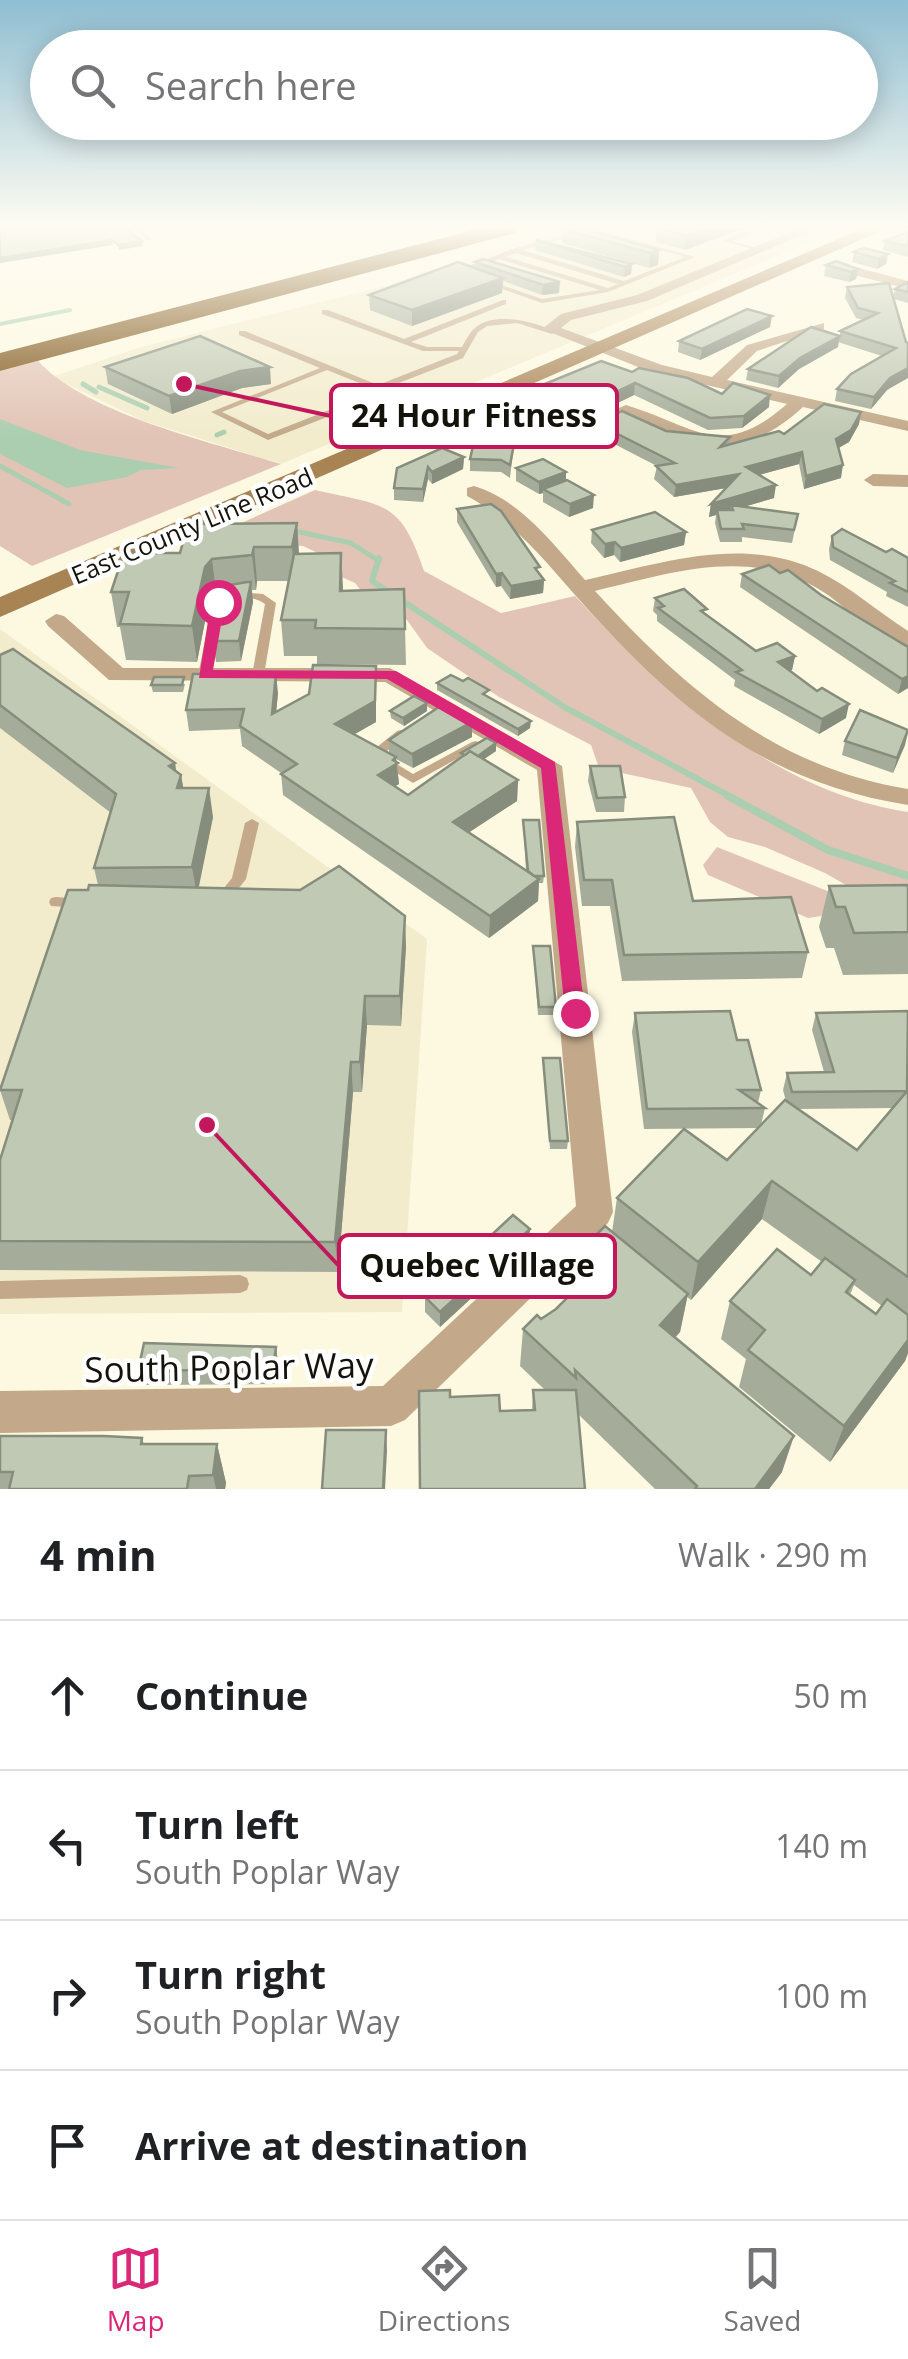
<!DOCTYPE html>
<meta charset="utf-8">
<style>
:root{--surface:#fff;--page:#f2f2f2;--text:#202124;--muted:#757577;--line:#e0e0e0;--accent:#db2777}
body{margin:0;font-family:"Open Sans",sans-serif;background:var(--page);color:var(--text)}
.stop{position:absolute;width:30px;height:30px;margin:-22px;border:8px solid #db2777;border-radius:50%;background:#fff}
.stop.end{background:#db2777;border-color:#fff;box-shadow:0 2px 10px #0008}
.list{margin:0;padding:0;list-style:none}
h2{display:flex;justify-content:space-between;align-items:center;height:130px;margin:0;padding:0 40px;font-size:42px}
h2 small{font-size:32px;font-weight:400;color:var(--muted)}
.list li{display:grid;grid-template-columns:65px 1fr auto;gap:30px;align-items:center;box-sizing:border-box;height:150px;padding:0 40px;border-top:2px solid var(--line)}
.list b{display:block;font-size:38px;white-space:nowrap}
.list p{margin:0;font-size:32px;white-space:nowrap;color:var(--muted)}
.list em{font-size:32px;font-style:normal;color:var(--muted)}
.icon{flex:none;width:55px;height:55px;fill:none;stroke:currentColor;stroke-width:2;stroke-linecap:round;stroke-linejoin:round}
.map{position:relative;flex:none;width:908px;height:1489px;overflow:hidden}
.search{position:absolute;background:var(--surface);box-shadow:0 5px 25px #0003;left:30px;right:30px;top:30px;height:110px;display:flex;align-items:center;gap:25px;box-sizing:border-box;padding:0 35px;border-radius:55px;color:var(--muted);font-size:38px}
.sheet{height:730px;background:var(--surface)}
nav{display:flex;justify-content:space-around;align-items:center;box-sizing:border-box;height:140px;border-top:2px solid var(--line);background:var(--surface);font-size:28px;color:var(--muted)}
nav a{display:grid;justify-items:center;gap:5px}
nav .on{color:var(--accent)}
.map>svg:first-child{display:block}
</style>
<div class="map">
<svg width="908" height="1489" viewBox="0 0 908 1489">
<rect width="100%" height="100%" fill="#fdf9e1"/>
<!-- built -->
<g fill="#f2eccd">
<path d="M578 228H843L281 464 144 421 52 377 141 347 389 285 506 245Z"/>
<path d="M0 629 427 939 402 1312 0 1314Z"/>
</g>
<!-- green -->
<g fill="#e2c4b6">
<path d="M38 361C87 414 211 442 281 464L32 566 0 546V371Z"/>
<path d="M315 490C384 506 400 499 424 571L501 613 575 596C661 689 774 792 908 812V904L872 900 825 873 765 847 728 837 710 822 691 788 599 768 591 745 499 697 427 648 407 620 366 597 355 583 337 575 326 557 303 546 211 541 210 537Z"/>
<path d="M717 847 835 894 821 916 808 918 708 875 703 865Z"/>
</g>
<!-- water -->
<path fill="#abceb0" d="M0 419 80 450 179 468 141 470 127 477 67 488 0 454Z"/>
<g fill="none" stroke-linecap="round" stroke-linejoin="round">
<!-- stream-far3 -->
<path stroke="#abceb0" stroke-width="4" d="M0 324 70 310"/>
<!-- stream-far2 -->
<g stroke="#abceb0" stroke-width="5">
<path d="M83 384 96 392"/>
<path d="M99 387 147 408"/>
<path d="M217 435 224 432"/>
<path d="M0 466 69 504"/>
<path d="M290 530 351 543 379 561"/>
</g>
<!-- stream-far1 -->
<path stroke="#abceb0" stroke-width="6" d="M379 558 372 581 566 708 733 798"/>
<!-- stream -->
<path stroke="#abceb0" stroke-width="8" d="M728 796 828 850 908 876"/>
<!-- service -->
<g fill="#c3a98a" fill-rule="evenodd">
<path d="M132 228H139L152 239 147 240Z"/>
<path d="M590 228 695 257 608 292 542 303 454 272 512 249ZM593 231 685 257 624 281 522 250ZM516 253 618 284 608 288 506 257ZM499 259 600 290 542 299 464 272Z"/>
<path d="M768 228H776L773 230Z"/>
<path d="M753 229 758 230 732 241 761 249V251L722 241Z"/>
<path d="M503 300H506V304L411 342 427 347H462C466 339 470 332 476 327 496 311 536 322 556 332L552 334 517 323 487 326 478 332 463 358 381 390 353 407 268 440 211 412 320 368 239 335V331H245L378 385 457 354 459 351H423L322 314V310H328L404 339ZM327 370 372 388 347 403 268 434 222 412Z"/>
<path d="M237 592 263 594 276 603 264 675 258 678 252 675 265 604C252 595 237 596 223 603L210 675 204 678 200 677 198 675 213 602 219 596Z"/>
<path d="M401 730 407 734 405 737 382 755 413 774 472 742 476 741 482 745 413 783 367 755 397 731Z"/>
<path d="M252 819 259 823 246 879 228 902H218L216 898 232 878 245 823Z"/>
<path d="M56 897 85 899 87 903 85 907 80 908 51 906 49 902 51 898Z"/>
<path d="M240 1275 247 1278 249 1284 247 1290 240 1293 0 1299V1281Z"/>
</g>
<!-- minor -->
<g fill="#c3a98a" fill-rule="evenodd">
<path d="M801 228H818L647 301 571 320 561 328 662 365 712 377 747 345 824 323V329L757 351 727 380 908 421V431L803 407C740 464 697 450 626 416L602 428H590V420L626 405C695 426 721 462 787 404L651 372 542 329 561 314 637 295Z"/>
<path d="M844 264 908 281V289L839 271 837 268Z"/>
<path d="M908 475V487L873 486 864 480 873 474Z"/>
<path d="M474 486C521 500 554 545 585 580 662 563 743 535 818 571 851 587 878 612 908 631V648C878 640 850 610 825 593 752 545 672 573 595 591 684 688 774 767 908 789V805C764 782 679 710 584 605 547 564 517 523 467 496V488Z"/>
<path d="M56 614 64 616 123 668H390L562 766 613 1212 608 1223 405 1420 391 1426 0 1433V1391L383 1386 576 1206 537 770 385 682 109 680 48 626 45 621Z"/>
</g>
<!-- secondary -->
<path fill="#a88354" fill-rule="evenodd" d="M864 228H888L0 617V597Z"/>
<!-- motorway -->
<path fill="#7b5113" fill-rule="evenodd" d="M481 228H518L515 233 0 371V353Z"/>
</g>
<!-- wall -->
<g fill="#a5ad9a" fill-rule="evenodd">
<path d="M657 228H744L685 250 656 242Z"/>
<path d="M562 229 659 250 658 265 649 268 562 243Z"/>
<path d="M908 232V257L883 250 885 241Z"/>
<path d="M536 240 632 264 631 274 624 277 535 250Z"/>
<path d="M854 252 888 254 886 264 877 269 852 262Z"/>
<path d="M483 259 559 293 542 295 503 281 502 293 412 326 370 310 369 295 475 268V262Z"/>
<path d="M826 265 858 269 856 279 849 282 824 276Z"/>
<path d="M908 282V303L894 299 906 342 887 390 871 409 835 401 837 389 882 356 838 342V347L799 369 778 388 746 380 748 369 840 335V331L863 320 856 318 845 298 847 287 893 298 895 289Z"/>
<path d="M770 327 700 360 678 352 679 341Z"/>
<path d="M105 367 271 384 242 388 172 414 108 384Z"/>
<path d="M632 372 722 394 769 407 742 428 708 430 634 395 589 417 587 430 550 417 551 410 529 401 530 390Z"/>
<path d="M861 412 859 424 849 442 839 448 841 478 804 489 799 464 759 475 774 498 743 507 798 514 792 543 742 537V542H720L715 523 716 515 709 517 711 504 726 488 674 497 654 479 657 466 589 431 590 420 666 431 730 437 729 444 784 434Z"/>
<path d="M514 444 510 478 501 472 470 471V459Z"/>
<path d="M464 457 463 469 432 484 428 479 423 502 394 500V488L397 468Z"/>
<path d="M516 468 566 472V481L593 508 569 517 543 502V493L539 494 516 481Z"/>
<path d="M457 509 540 574 544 580 543 593 510 599 501 586 496 587 457 522Z"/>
<path d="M297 523 299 554 343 591 404 589 406 665 317 664V656H284L281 620 289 581H257L256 590H252L253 602 241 661 216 662 213 641 222 593H216L209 601 197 662 126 660 120 627H117L111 592 180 553Z"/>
<path d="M592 530 686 532 684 545 620 562 614 555 604 558 591 543Z"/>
<path d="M832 536 908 558V607L886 596 887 592 830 560 829 549Z"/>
<path d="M780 573 821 595 908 647V688L898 694 740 587 742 574Z"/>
<path d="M655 598 706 614 756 651 795 656 792 670 790 671 846 718 819 734 734 686 735 680 657 621V615L653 611Z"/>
<path d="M0 655 175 763 176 771 181 775 183 788 213 817 198 888 406 946 401 1026 367 1025 362 1092H353L338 1272 0 1270V1160L13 1120H10L0 1090 88 890 98 885 94 868 111 813 0 728Z"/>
<path d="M376 666V722L354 734 389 753V740L472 722V737L413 768 396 759 399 784 395 786 408 795 461 757V753L496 751 483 760 518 780 517 801 469 832 526 871 523 820 544 876 543 883H539L538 901 489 938 283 795 281 773 242 746 240 729 189 731 186 710 278 693 276 712Z"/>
<path d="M437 683 489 697 530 728 518 736 437 690Z"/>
<path d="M185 684 183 692H153L151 685Z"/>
<path d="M390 711H427L404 726 391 718Z"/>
<path d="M845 741 905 745 893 773 842 755Z"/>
<path d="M590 766 625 797 624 812H596L588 781Z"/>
<path d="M577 822 693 901 808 952 802 978 622 981 610 906H582L575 847Z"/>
<path d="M908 885V974L843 975 834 948H826L819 927 829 886Z"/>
<path d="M533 946 556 1007 555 1015H538Z"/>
<path d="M908 1011V1353L905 1361 830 1462 739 1387 746 1359 721 1339 730 1301 811 1275 822 1262 762 1219 691 1300 687 1297 680 1332 675 1337 782 1472 769 1489H655L579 1415 585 1489 450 1397 500 1411 532 1410 533 1390H545L520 1366 523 1329 556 1309 583 1282 587 1244 612 1232 617 1198 727 1160 758 1128 644 1129 632 1032 635 1013 737 1040 761 1090 758 1103 765 1108 761 1125 786 1101 783 1090 787 1073 824 1072 812 1030 816 1013ZM892 1108 857 1150 798 1109ZM854 1285 882 1306 876 1314 850 1295Z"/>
<path d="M543 1058 568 1141 567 1149H550Z"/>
<path d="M529 1245 440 1327 425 1312V1297Z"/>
<path d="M276 1347 278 1362 275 1384 143 1385 138 1371Z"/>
<path d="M0 1436 142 1438 144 1444H217L226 1483 225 1489H0Z"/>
</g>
<!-- shaded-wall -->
<g fill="#868d7d">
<path d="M709 228H744L685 250 687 236Z"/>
<path d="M112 240 113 245 0 263V258Z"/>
<path d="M142 241 143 246 119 250 118 245Z"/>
<path d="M659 250 658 265 649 268 650 253Z"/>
<path d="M888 254 886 264 877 269 879 259Z"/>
<path d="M632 264 631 274 624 277 625 267Z"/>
<path d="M858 269 856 279 849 282 851 272Z"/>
<path d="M503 278 502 293 412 326V310Z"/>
<path d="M560 282 559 293 542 295 543 285Z"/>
<path d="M772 316 770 327 700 360 702 349Z"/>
<path d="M840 336 838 347 799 369 778 388 779 376 800 358Z"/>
<path d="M270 367 271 384 242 388 172 414 169 396 240 371Z"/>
<path d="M908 368V378L887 390 871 409 874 397 890 378Z"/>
<path d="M635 383 634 395 589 417V405Z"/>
<path d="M770 395 769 407 742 428 744 416Z"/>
<path d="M861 412 859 424 849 442 834 450 836 439Z"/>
<path d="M802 452 799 464 744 479 746 467Z"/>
<path d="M464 457 463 469 432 484V472Z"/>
<path d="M843 465 841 478 804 489 806 476Z"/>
<path d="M428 467V479L423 502V489Z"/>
<path d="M566 472V484L543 489V493L539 494V482Z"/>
<path d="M739 474 738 486 674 497 676 485Z"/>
<path d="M776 485 774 498 733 510 731 505 730 510H717L716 515 709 517 711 504Z"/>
<path d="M594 495 593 508 569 517 570 504Z"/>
<path d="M297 523 299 557 295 581 292 547Z"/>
<path d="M686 532 684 545 620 562 621 548Z"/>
<path d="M615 542 614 555 604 558 605 544Z"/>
<path d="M254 547 257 581 256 590 252 555Z"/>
<path d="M341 553 343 587 342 626 340 591Z"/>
<path d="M212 559 216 593 209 601 197 662 192 626 205 567Z"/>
<path d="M502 573 501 586 496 587V574Z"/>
<path d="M544 580 543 593 510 599 511 586Z"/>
<path d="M251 582 253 602 241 661 239 641Z"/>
<path d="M795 656 792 670 776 676 778 662Z"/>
<path d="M376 666V722L336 745 335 724Z"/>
<path d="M276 673 278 693 274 735 272 714Z"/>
<path d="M908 676V688L898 694 902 679Z"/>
<path d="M427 703V711L404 726 403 718Z"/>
<path d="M849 704 846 718 819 734 822 719Z"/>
<path d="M531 721 530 728 518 736V729Z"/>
<path d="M472 722V737L413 768 412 754Z"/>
<path d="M908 733 905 745 893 773 897 758Z"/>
<path d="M496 743V751L472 767V760Z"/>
<path d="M396 757 399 784 379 796 378 775Z"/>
<path d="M175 763 178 785 181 775 186 803 182 817 169 766Z"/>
<path d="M518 780 517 801 453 843V822Z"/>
<path d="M209 788 213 817 197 896 192 867Z"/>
<path d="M539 879 538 901 489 938 490 916Z"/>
<path d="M405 916 406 946 401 1026 400 996Z"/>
<path d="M365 996 367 1025 362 1092 360 1062Z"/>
<path d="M351 1062 353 1092 338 1272 335 1242Z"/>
<path d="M772 1181 762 1219 691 1300 698 1262Z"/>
<path d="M530 1229 529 1245 440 1327V1312Z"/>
<path d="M688 1294 680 1332 653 1363 660 1325Z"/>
<path d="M908 1340V1353L905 1361 830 1462 844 1426Z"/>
<path d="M276 1347 278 1362 275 1384 273 1369Z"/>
<path d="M386 1430 387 1451 385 1489H383Z"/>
<path d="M794 1436 782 1472 769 1489H755Z"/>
<path d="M217 1444 226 1483 225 1489H216L213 1475Z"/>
</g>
<!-- building -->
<g fill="#c0c9b3" stroke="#868d7d" stroke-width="2.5">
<path d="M0 228H125L142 241 118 245 112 240 0 258Z"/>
<path d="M566 228H581L659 250 650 253 562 229Z"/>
<path d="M657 228H709L687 236Z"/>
<path d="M908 232V246L885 241Z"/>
<path d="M536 240 632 264 625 267Z"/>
<path d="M863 248 888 254 879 259 854 252Z"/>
<path d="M483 259 560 282 543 285 475 262Z"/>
<path d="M836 261 858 269 851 272 826 265Z"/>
<path d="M458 262 503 278 412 310 369 295Z"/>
<path d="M908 282V292L895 289Z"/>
<path d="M889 283 906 342 908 343V368L890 378 874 397 837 389 851 374 896 348 840 331 878 313 858 308 847 287Z"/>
<path d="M747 309 772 316 702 349 679 341Z"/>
<path d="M811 327 840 336 800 358 779 376 748 369Z"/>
<path d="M200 336 270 367 240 371 169 396 105 367Z"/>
<path d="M601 361 632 372 639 368 688 378 722 394 733 383 770 395 744 416 710 418 635 383 589 405 588 418 551 405 560 401 530 390Z"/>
<path d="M824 404 861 412 851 430 836 439 843 465 806 476 802 452 746 467 776 485 711 504 739 474 676 485 656 466 675 463 590 420H605L622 411 666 431 730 437 720 447 779 431 784 434Z"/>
<path d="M474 442 514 444 510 465 501 460 470 459Z"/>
<path d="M442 448 464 457 432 472 428 467 423 489 394 488 397 468Z"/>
<path d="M543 459 566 472 539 482 516 468Z"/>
<path d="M567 480 594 495 570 504 543 489Z"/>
<path d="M491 504 501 511 540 567 535 568 544 580 511 586 502 573 496 574 457 509Z"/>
<path d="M731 505 798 514 794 530 742 524 744 529H721L717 510H733Z"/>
<path d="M655 512 686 532 621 548 615 542 605 544 592 530Z"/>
<path d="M297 523 292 547H254L252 555 212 559 205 567 192 626 120 624 129 592H111L124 553H180L188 524Z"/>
<path d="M842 529 886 552 892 549 908 558V592L890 583 895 581 833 547 832 536Z"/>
<path d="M341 553 340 591 404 589 405 629 315 628 316 620H281L294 554Z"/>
<path d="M769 565 780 573 788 570 821 595 908 647V676L902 679 742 574Z"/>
<path d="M247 582H251L239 641H213L224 586Z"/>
<path d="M684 589 707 609 701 611 756 651 777 643 795 656 778 662 817 691 822 688 849 704 822 719 736 672 742 670 658 608 664 606 655 598Z"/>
<path d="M13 649 175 763 169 766 181 775 177 788H209L192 867 94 868 116 794 0 705V655Z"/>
<path d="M313 665 376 666 375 701 335 724 396 757 393 760 398 763 378 775 408 795 470 751 518 780 453 822 539 879 490 916 281 774 297 764 240 726 244 709 186 710 193 674 276 673 272 714 309 694Z"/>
<path d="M451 675 463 681 468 678 489 690 483 694 531 721 518 729 437 683Z"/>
<path d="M154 677H184L182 685H151Z"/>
<path d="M414 696 427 703 403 718 390 711Z"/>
<path d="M442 705 472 722 412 754 389 740Z"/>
<path d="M860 710 908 730 897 758 845 741Z"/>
<path d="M487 738 496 743 478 756 470 751 465 755 461 753Z"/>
<path d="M590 766H620L625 797 597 798Z"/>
<path d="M674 817 693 901 791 897 808 952 624 955 612 880H584L577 822Z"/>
<path d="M523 820H539L544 876H534L528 871Z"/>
<path d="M339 866 405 916 400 996H365L360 1062H351L335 1242 0 1241V1160L22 1090H0L68 890H88L89 885 300 890Z"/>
<path d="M908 885V932L854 933 845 907H836L829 886Z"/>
<path d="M533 946H550L556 1007H539Z"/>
<path d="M730 1011 737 1040H748L761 1090H739L765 1108 647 1109 635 1013Z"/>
<path d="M908 1011 907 1091 792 1092 787 1073 834 1072 816 1013Z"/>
<path d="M543 1058H560L568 1141H550Z"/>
<path d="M908 1090V1277L772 1181 698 1262 617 1198 684 1129 727 1160 785 1100 857 1150Z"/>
<path d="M513 1215 530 1229 440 1312 425 1297Z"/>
<path d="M605 1226 688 1294 660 1325 794 1436 755 1489H695L697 1486 575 1370 576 1378 523 1329 537 1315 541 1319 556 1309 606 1259 587 1244Z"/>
<path d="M777 1249 811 1275 825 1258 855 1280 846 1292 876 1314 887 1299 908 1315V1340L844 1426 748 1350 765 1330 730 1301Z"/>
<path d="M144 1343 276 1347 273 1369 138 1371Z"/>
<path d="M450 1390V1397L499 1395 500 1411 535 1410 533 1390H576L585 1489H420L419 1391Z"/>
<path d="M326 1430H386L383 1489H322Z"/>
<path d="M0 1436H104L142 1438 141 1444H217L213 1475 189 1476 187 1489H9L13 1472H0Z"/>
</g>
<!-- sky -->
<linearGradient id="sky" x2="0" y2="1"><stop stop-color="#8fbed2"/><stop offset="0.52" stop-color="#fefcf2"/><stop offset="1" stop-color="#fefcf2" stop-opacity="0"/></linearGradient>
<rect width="908" height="436" fill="url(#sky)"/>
<!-- route -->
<path fill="#db2777" d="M218 598 225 602 213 670 396 671 555 762 585 1013 582 1019 575 1021 565 1013 541 768 387 679 199 678 211 602Z"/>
<g text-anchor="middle" stroke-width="9" stroke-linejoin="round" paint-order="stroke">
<!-- far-street labels -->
<g font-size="25" fill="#14130b" stroke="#fff">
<text transform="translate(192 526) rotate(-23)" y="9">East County Line Road</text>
</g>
<!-- near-street labels -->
<g font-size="35" fill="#14130b" stroke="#fff">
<text transform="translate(229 1368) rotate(-1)" y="12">South Poplar Way</text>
</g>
</g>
<!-- callouts -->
<path fill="none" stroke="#c2185b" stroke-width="4" d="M184 384L331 416M207 1125L339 1266"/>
<g fill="#c2185b" stroke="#fff" stroke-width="4">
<circle cx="184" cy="384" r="10"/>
<circle cx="207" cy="1125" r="10"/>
</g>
<g fill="#fff" stroke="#c2185b" stroke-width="4">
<rect x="331" y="385" width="286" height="62" rx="10"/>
<rect x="339" y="1235" width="276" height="62" rx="10"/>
</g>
<g font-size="32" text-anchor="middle" font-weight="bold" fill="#14130b">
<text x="474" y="427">24 Hour Fitness</text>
<text x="477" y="1277">Quebec Village</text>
</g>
</svg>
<div class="stop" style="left:218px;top:602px"></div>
<div class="stop end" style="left:575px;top:1013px"></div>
<div class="search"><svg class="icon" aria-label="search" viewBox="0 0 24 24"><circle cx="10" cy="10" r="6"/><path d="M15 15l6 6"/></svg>Search here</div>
</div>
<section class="sheet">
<h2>4 min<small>Walk · 290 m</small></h2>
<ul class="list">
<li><svg class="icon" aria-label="ahead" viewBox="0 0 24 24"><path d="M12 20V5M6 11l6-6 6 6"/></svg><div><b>Continue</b></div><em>50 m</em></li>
<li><svg class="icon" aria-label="left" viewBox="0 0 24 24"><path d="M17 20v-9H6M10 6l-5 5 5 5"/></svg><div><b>Turn left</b><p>South Poplar Way</p></div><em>140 m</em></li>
<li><svg class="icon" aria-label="right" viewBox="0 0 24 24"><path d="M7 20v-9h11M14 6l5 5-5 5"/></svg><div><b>Turn right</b><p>South Poplar Way</p></div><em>100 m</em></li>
<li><svg class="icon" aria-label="arrive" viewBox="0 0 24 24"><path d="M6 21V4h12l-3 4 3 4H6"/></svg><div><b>Arrive at destination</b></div></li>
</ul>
</section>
<nav>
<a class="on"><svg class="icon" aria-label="map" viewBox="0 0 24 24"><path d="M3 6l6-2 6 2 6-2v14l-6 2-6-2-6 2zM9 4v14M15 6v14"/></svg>Map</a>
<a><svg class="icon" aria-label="directions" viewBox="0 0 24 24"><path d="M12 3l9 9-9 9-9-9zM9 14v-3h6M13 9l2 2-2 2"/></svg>Directions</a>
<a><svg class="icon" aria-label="saved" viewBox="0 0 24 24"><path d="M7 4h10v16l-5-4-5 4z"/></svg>Saved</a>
</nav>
